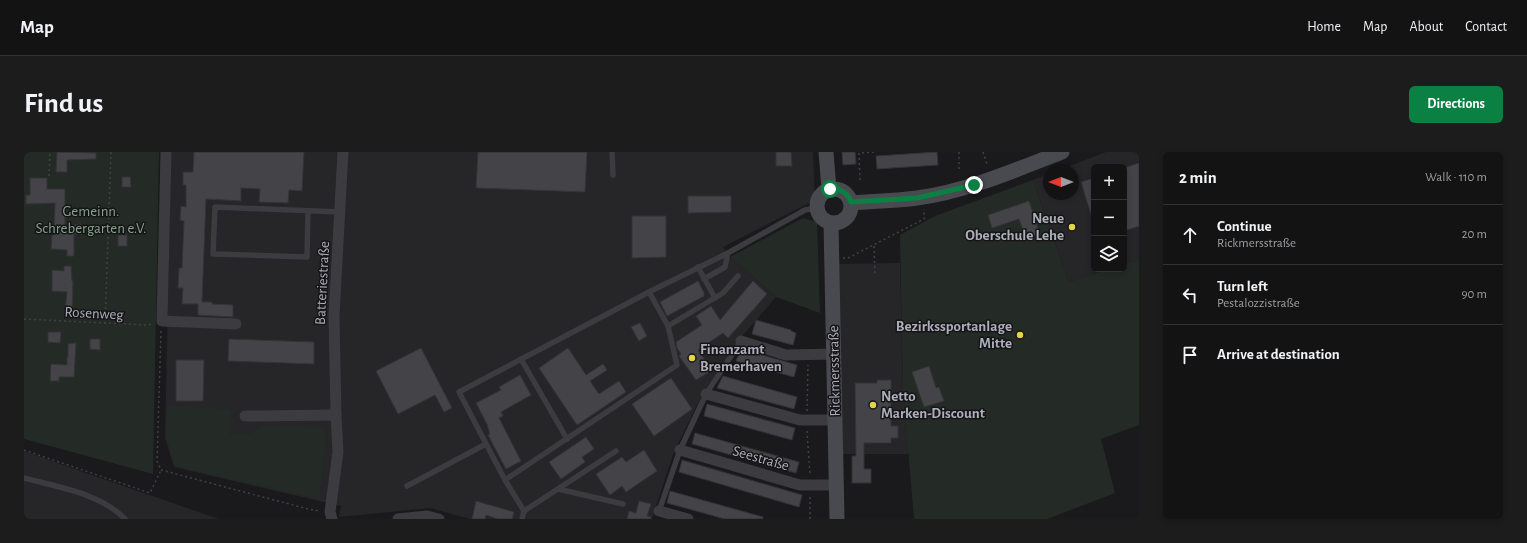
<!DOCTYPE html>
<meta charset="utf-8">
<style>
:root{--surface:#141314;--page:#1d1c1d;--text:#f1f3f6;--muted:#9d9ea0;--line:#333234;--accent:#0b8043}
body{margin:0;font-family:"Alegreya Sans",sans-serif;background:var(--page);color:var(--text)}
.controls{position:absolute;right:12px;top:12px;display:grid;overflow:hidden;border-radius:6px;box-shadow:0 2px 6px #0003}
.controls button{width:36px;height:36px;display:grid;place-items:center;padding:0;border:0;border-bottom:1px solid var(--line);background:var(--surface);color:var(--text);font:20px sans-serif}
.compass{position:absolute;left:1019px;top:12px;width:36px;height:36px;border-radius:50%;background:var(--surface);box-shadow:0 2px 6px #0003;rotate:270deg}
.stop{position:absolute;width:12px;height:12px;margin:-9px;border:3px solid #0b8043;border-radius:50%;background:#fff}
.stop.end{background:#0b8043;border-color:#fff;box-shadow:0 1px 4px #0008}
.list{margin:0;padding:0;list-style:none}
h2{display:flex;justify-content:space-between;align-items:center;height:52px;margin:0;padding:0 16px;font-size:17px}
h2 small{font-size:13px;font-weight:400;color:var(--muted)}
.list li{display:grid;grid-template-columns:26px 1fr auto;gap:12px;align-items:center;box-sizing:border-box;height:60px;padding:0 16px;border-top:1px solid var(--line)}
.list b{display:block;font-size:15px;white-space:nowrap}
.list p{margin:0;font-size:13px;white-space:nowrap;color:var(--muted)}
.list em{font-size:13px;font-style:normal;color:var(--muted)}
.icon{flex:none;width:22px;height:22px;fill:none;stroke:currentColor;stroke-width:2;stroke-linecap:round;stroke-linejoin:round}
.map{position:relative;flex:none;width:1115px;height:367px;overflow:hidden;border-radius:6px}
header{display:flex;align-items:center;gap:24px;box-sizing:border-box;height:56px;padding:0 20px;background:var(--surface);border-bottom:1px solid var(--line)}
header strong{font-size:19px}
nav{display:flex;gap:22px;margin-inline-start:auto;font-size:14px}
.intro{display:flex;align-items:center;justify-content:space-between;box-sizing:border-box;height:96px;padding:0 24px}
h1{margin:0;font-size:28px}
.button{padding:10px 18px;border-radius:6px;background:var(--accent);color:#fff;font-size:14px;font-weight:700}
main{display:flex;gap:24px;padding:0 24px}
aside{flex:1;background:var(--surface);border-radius:6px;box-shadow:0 2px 6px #0003}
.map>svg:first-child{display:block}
</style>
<header>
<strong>Map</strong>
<nav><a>Home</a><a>Map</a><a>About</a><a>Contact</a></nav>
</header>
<div class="intro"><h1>Find us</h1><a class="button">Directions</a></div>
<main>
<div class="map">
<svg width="1115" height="367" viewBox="0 0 1115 367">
<rect width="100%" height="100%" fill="#1a191b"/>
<!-- built -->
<g fill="#262528">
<path d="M147 0H789L791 48 699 95 706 105 752 145 714 189 679 241 649 302 628 367H446L406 356 315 365 317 354 150 315 141 286Z"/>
<path d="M1082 0H1115V107L1100 112V15H1070V117H1084L1045 130 1009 28 1025 22V42H1049V18H1035Z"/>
<path d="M876 111 879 237 885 302H819L815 112Z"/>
<path d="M0 299 59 320 195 367H0Z"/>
</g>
<!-- green -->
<g fill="#242b26">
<path d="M0 0H135L129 322 0 287Z"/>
<path d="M1009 28 1045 130 1084 117H1100V112L1115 107V273L1077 287 1091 341 1023 367H890L879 237 876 83 911 64Z"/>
<path d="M779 66 793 70 796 161 752 145 706 105Z"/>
<path d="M143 254 206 257V283H222L240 274 294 275 300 278 302 288 295 347 151 314 143 286Z"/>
</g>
<!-- building -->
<g fill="#444348" stroke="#343337">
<path d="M33 0 72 1V7L43 8V20H32Z"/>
<path d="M170 0H280L278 39 265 38 264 51 235 50 236 37 217 36V49L182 47 178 150H188V152L209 153V165L174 163V152H158L159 136H154L155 116H158L160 69 156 68 157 54 162 55V33H159V20H169Z"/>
<path d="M454 0H563L561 40 452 36Z"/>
<path d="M752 0H767L768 14H752Z"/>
<path d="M818 0H831L832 12 819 13Z"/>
<path d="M913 0 914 13 853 17 852 4Z"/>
<path d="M1115 11V74L1100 79V16Z"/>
<path d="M98 25H106L107 35H98Z"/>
<path d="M6 26H23V37H41V74L57 72 58 82H50V104H43V98L27 97 28 83H30L31 51 2 52V43H6Z"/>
<path d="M1070 26V66H1068L1057 30Z"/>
<path d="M664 44H707V60L664 61Z"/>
<path d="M1005 49 1016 82 1002 87 995 67 968 76 964 63Z"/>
<path d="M608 64H642V105L608 106Z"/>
<rect x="94" y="83" width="9" height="11"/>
<path d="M40 114H47L48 129H49L48 161 41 160 43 140 28 139V118L40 119Z"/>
<path d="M674 129 680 141V144L643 164 636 150Z"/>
<path d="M729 129 743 142 704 186 699 181 674 198 688 218 672 228 655 204 657 202 653 196 652 190 678 173 672 164 687 154 696 168Z"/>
<path d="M732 168 767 178V179L772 181 769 193 728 182Z"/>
<path d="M616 171 623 184 615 189 607 175Z"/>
<path d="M24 180H37L36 191 24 190Z"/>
<path d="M66 187H76V198L66 197Z"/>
<path d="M205 187 290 190V212L204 209Z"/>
<path d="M52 191 50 225H35V229H26L27 212 43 213V205H44V192Z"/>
<path d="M397 196 428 256 420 260 411 243 374 262 352 219Z"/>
<path d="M544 196 562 223 579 212 583 218 566 229 575 242 595 229 602 240 553 273 515 216Z"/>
<path d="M717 197 773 213 770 225 712 209Z"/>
<path d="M152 208H180L179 249H152Z"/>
<path d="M905 214 912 236 915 235 920 249 900 255 888 220Z"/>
<path d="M496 223 507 243 477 260 479 264 475 266 497 309 482 317 464 283 466 282 463 272 452 251 477 238 475 235Z"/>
<path d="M699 224 773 245 770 257 693 236Z"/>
<path d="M647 226 668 257 630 284 608 252Z"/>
<path d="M853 228H867V274H874V286H867V291H840V317H847V331H828V304H832L831 231H853Z"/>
<path d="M683 252 771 276 768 288 680 264Z"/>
<path d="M671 281 775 310 772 321 668 292Z"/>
<path d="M562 285 570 297 558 305 561 310 537 327 525 310Z"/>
<path d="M620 298 633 319 602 340 598 334 586 343 572 322 598 305 602 310Z"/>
<path d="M658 308 778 343 775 355 655 320Z"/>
<path d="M646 339 739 365V367H701L643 351Z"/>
<path d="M452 349 490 360 488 367H474L462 363 461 367H448Z"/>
<path d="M615 349 627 352 623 364 627 365V367H603L605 359 612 361Z"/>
</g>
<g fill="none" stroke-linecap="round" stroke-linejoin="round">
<!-- path -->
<g stroke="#414147" stroke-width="1.5" stroke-dasharray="2 3" stroke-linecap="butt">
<path d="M935 0V20"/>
<path d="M959 0 963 12"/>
<path d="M25 24 26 0"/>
<path d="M836 28 835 1 852 0"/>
<path d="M850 94 851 124"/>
<path d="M819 106H824L900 67V57"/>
<path d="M0 167 124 173 128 172"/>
<path d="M81 172 87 0"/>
<path d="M137 179 133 309 137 318"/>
<path d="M783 259 784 213"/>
<path d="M783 279 786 323"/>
<path d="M0 298 126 341 137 318"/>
<path d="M137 318 284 357 296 359"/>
<path d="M786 367V342"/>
</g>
<!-- lane -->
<g stroke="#3b3b40" stroke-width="5.5">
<path d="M588 0 589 23"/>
<path d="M284 59 283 105 189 102 191 55 316 60"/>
<path d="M674 115 691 146"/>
<path d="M680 127 701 115 704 101"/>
<path d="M625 140 644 174 653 213 481 328 435 240 625 140 704 101 781 58 793 56"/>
<path d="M644 174 699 141 714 124"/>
<path d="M497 207 543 287"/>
<path d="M0 326C33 335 76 341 101 367"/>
<path d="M481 328 500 359 498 367"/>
<path d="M383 334 462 292"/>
<path d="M534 337 599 352"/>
<path d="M500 359 592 299"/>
<path d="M635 359 656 298 682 242 717 189"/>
</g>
<!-- street -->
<g stroke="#3b3b40" stroke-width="11">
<path d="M142 0 138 169 212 172"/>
<path d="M717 189 762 203 810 202"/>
<path d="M682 242 776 268H812"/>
<path d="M221 264 312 263"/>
<path d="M656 298 776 333H812"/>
<path d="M635 359 664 367"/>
<path d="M308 367 306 360 314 300 312 263 310 164 319 0"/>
<path d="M374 367 403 364 415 367"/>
</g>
<!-- secondary -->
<g stroke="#494950" stroke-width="15">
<path d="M802 0 805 37"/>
<circle cx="810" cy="54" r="17"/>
<path d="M827 51C849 49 872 49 893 46 944 39 991 18 1038 0"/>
<path d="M807 71 813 367"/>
</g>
</g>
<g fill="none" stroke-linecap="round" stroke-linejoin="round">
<!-- route -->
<path stroke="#0b8043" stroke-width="5" d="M806 37C816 36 824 41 827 50L893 46 950 33"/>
</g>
<!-- markers -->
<g fill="#e3d449" stroke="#151416" stroke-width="1.5">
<circle cx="1048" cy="75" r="4"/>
<circle cx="996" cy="183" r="4"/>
<circle cx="668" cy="206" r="4"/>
<circle cx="849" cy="253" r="4"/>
</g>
<g text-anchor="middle" stroke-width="3" stroke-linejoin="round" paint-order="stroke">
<!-- park labels -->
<g font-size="15" fill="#86a38e" stroke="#151416">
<text x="67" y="64">Gemeinn.<tspan x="67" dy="17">Schrebergarten e.V.</tspan></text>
</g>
<!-- poi labels -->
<g font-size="15" font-weight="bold" fill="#adaeba" stroke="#151416" text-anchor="end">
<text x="1040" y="71">Neue<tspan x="1040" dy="17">Oberschule Lehe</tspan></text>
<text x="988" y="179">Bezirkssportanlage<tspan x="988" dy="17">Mitte</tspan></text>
<text x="676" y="202" text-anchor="start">Finanzamt<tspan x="676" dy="17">Bremerhaven</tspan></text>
<text x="857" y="249" text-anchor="start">Netto<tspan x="857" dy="17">Marken-Discount</tspan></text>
</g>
<!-- street labels -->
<g font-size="15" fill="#adaeba" stroke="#151416">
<text transform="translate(298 131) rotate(-87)" y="5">Batteriestraße</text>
<text transform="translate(70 161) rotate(3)" y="5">Rosenweg</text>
<text transform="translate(810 219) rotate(-91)" y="5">Rickmersstraße</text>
<text transform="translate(737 306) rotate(16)" y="5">Seestraße</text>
</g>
</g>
</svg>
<div class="controls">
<button>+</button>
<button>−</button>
<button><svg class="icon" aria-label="layers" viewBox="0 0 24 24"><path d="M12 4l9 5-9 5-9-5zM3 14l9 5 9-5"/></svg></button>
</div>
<svg class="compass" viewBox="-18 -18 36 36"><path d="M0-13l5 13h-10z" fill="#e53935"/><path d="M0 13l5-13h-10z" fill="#9d9ea0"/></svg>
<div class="stop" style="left:806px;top:37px"></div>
<div class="stop end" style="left:950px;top:33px"></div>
</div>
<aside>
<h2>2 min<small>Walk · 110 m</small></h2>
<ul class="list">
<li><svg class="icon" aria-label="ahead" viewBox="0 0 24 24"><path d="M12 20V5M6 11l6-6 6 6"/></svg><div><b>Continue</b><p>Rickmersstraße</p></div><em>20 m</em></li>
<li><svg class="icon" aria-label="left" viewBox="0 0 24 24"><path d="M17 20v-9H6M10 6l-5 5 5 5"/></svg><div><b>Turn left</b><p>Pestalozzistraße</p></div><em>90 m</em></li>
<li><svg class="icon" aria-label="arrive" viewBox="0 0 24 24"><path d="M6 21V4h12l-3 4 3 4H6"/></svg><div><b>Arrive at destination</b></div></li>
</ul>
</aside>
</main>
